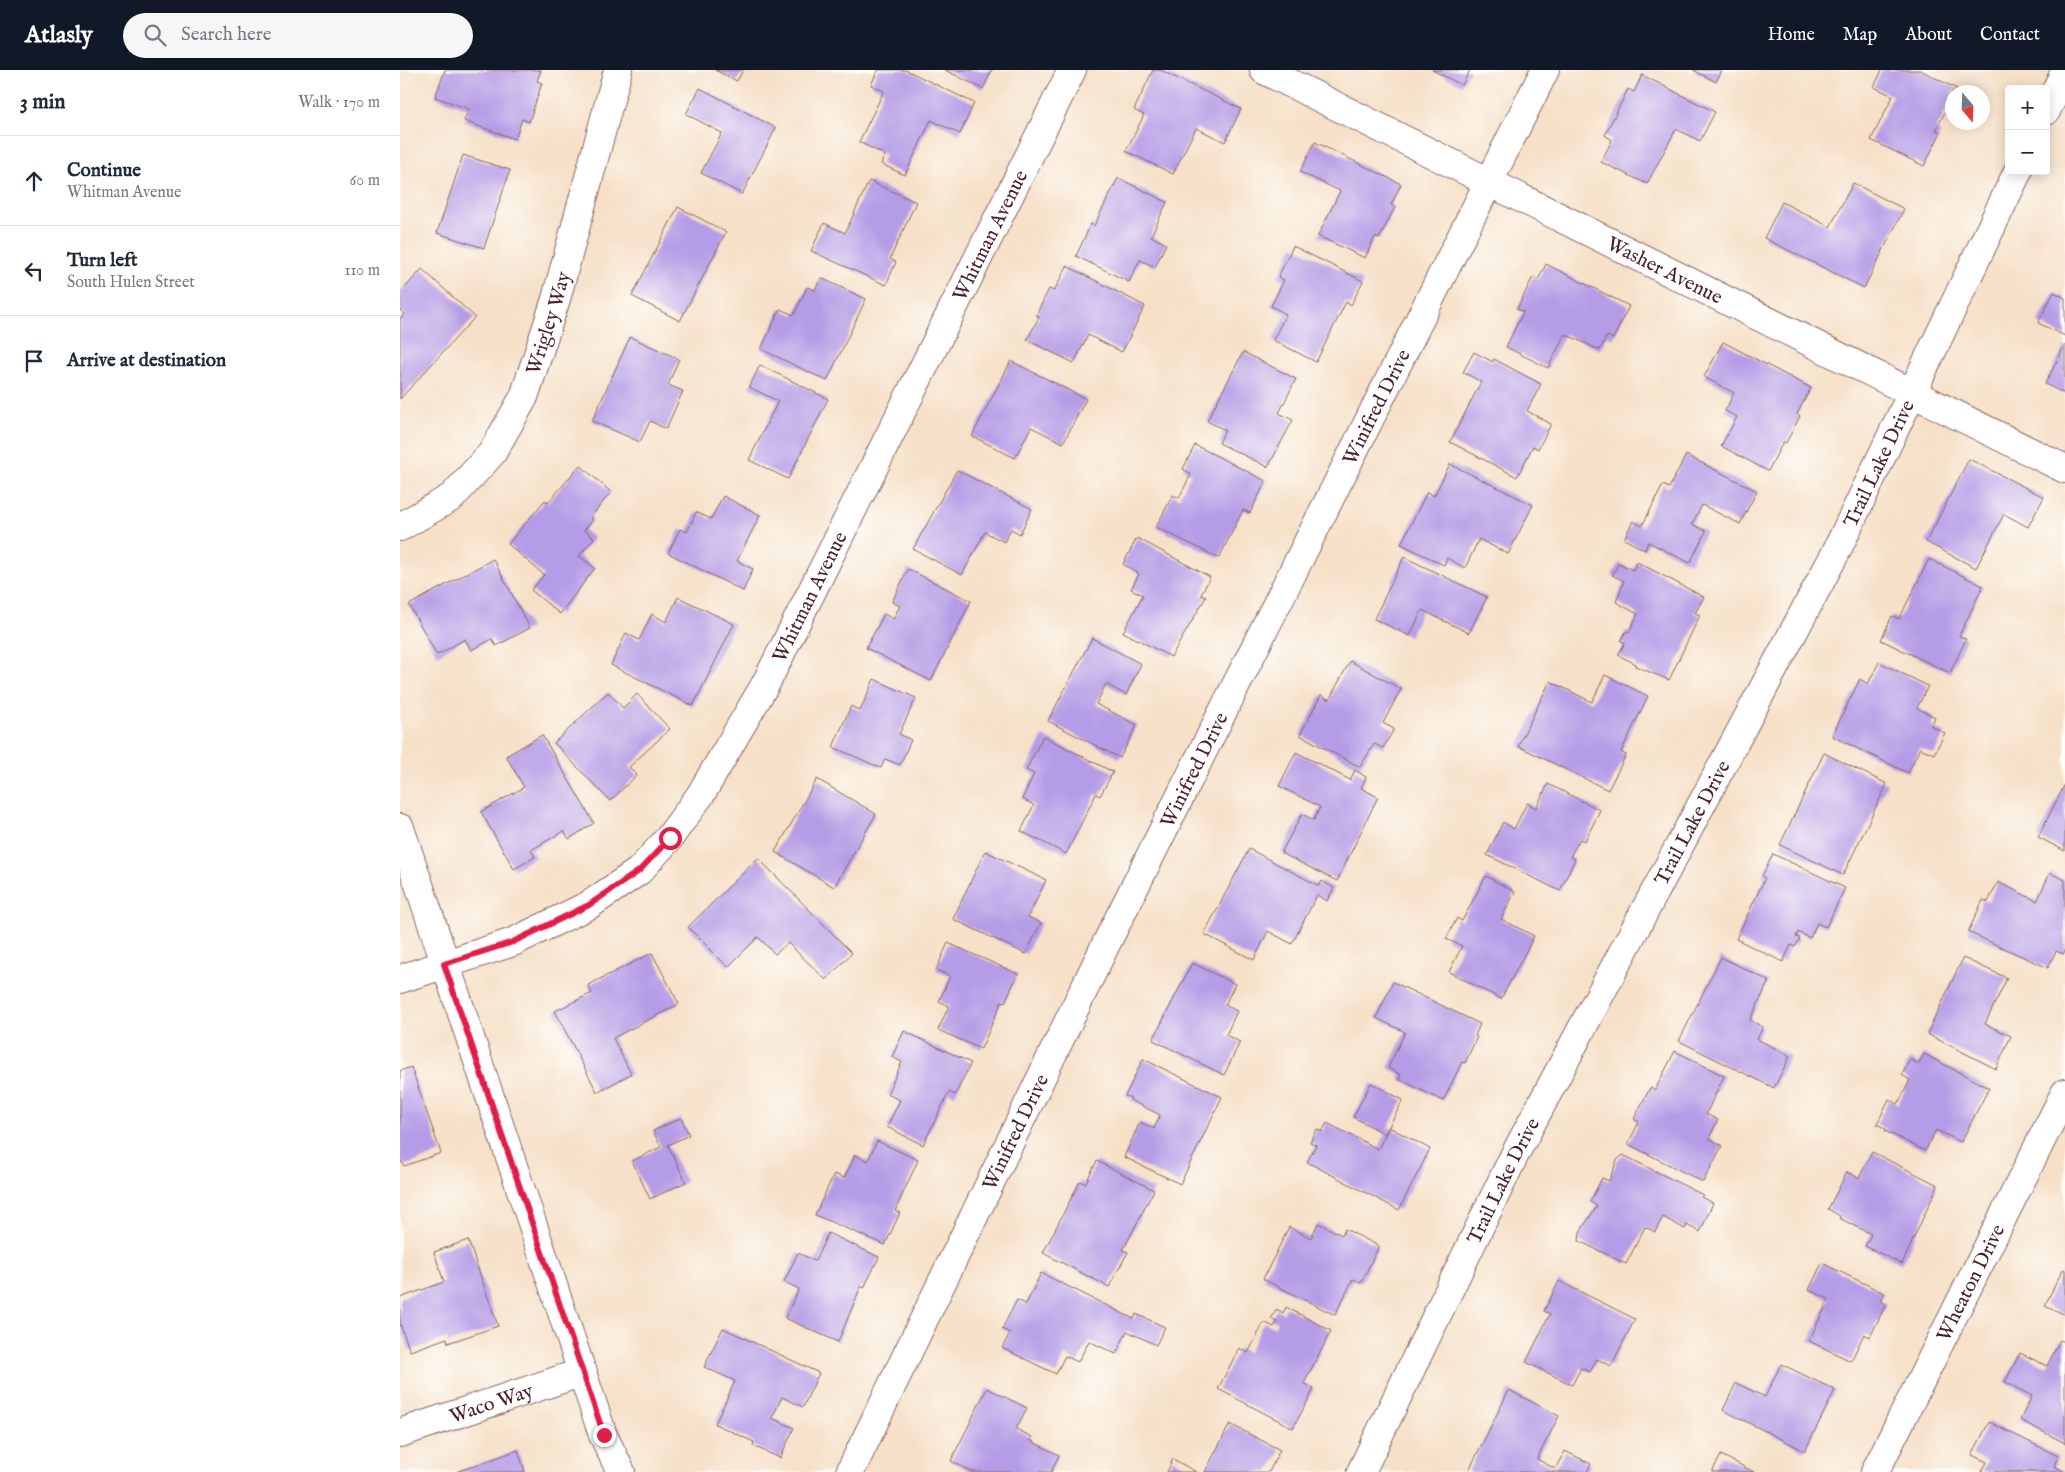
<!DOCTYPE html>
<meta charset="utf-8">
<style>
:root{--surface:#fff;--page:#f6f6f7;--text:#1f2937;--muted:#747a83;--line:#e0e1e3;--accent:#111827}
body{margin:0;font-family:"IM FELL English",serif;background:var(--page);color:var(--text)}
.controls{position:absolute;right:15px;top:15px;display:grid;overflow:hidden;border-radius:5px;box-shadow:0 2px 12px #0003}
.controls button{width:45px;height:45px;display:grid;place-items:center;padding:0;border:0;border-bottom:1px solid var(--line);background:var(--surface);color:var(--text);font:25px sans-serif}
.compass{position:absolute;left:1545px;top:15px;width:45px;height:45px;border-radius:50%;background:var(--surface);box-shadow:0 2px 12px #0003;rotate:161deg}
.stop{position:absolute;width:15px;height:15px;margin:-11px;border:4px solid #e11d48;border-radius:50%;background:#fff}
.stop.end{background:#e11d48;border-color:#fff;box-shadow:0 1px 5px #0008}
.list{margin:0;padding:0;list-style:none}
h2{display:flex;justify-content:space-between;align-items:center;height:65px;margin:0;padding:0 20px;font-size:21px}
h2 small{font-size:16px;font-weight:400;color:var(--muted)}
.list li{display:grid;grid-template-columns:32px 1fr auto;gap:15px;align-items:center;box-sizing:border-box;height:90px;padding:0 20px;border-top:1px solid var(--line)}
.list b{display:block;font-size:19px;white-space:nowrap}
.list p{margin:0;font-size:16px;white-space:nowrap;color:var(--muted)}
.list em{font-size:16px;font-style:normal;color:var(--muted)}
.icon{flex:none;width:28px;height:28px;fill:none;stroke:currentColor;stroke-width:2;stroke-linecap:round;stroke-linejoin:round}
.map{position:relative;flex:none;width:1665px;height:1402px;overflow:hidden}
header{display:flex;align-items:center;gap:30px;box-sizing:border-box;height:70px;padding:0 25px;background:var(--accent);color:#fff}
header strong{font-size:24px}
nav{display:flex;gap:28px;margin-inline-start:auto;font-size:18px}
.search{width:350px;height:45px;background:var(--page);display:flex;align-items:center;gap:12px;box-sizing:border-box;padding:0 18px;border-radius:28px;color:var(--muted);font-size:19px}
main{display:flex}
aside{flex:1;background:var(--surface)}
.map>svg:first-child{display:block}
</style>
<header>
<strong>Atlasly</strong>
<div class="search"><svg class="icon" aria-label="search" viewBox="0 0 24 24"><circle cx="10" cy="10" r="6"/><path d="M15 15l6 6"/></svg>Search here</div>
<nav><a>Home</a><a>Map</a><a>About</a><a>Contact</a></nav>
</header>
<main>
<aside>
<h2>3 min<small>Walk · 170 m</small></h2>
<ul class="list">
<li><svg class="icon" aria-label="ahead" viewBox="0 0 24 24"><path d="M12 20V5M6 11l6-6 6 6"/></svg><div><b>Continue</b><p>Whitman Avenue</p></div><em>60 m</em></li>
<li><svg class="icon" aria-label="left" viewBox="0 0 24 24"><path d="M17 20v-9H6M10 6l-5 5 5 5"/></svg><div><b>Turn left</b><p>South Hulen Street</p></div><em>110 m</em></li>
<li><svg class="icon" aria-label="arrive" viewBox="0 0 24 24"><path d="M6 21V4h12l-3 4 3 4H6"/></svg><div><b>Arrive at destination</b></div></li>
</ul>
</aside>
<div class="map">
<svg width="1665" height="1402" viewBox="0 0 1665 1402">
<rect width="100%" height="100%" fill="#fdfcf7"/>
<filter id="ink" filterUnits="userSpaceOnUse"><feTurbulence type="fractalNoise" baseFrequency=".02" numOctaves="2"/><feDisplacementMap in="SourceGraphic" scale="10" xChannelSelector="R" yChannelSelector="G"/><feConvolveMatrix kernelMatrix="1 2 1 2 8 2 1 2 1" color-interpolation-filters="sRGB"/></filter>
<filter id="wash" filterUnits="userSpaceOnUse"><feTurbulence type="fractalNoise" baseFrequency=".0096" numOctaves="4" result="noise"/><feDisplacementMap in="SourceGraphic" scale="20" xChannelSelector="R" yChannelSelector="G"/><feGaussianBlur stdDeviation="1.12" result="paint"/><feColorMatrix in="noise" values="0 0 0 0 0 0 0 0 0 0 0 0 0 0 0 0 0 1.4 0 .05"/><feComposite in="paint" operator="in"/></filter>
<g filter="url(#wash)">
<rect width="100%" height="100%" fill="#f6e0c7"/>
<g id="blocks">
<!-- building -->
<g fill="#b59ce6">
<path d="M45 0H141L137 11 142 13 129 52 122 49 115 69 64 51 69 39 35 27Z"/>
<path d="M315 0H343L337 11Z"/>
<path d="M478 0H506L574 33 560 64 531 50 505 105 481 94 485 85 459 72 484 21 471 15Z"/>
<path d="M545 0H592L583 19Z"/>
<path d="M753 0H760L841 39 825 72 796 58 773 104 726 81 744 45 734 40Z"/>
<path d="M1032 0H1070L1062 15Z"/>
<path d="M1293 0H1322L1316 12Z"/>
<path d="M1482 0H1520L1557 19 1552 22V28L1536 60 1541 62 1524 96 1471 70 1493 26 1474 17Z"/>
<path d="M1242 5 1315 42 1300 71 1276 59 1247 114 1201 92 1212 70 1205 65 1228 19 1234 22Z"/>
<path d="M300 18 376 58 342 124 301 103 322 63 286 44Z"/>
<path d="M915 72 1001 114 991 135 995 137 979 169 975 167 965 188 918 166 940 121 900 102Z"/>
<path d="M63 85 110 100 84 178 37 163Z"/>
<path d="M718 108 767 132 751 166 766 174 755 197 740 190 729 212 676 186 691 154 694 156Z"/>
<path d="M469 111 516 132 490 189 496 192 486 215 411 181 424 153 445 163Z"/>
<path d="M1453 113 1504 139 1464 218 1364 168 1382 132 1430 157Z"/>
<path d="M278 137 326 162 280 251 232 226Z"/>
<path d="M893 176 963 211 951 235 946 232 916 292 873 270 886 244 871 236 884 210 878 207Z"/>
<path d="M1146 194 1229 236 1213 269 1207 266 1200 280 1165 264 1148 298 1106 277 1123 242 1117 239 1133 207 1138 210Z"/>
<path d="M667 196 745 236 722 282 688 265 674 293 627 270 639 247 636 245 649 219 654 221Z"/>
<path d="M22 199 75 247 0 329V249L5 244 0 240V223Z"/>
<path d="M421 208 466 229 427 311 361 279 380 239 394 245 407 217 415 220Z"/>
<path d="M1654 222 1665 228V266L1638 253Z"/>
<path d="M230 267 279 289 268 315 283 321 266 359 250 351 240 372 192 351Z"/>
<path d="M1323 272 1411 318 1397 344 1400 346 1386 373 1383 372 1368 401 1321 376 1337 347 1325 341 1334 323 1304 307Z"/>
<path d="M1665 275V324L1645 314Z"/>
<path d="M843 282 896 309 879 343 893 350 868 397 819 373 825 360 807 351Z"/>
<path d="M1074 282 1093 292 1094 289 1141 314 1127 341 1151 354 1138 379 1133 376 1117 407 1050 372 1081 312 1063 302Z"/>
<path d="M611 291 686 329 663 373 631 357 615 388 572 366Z"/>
<path d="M360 295 428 329 388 409 349 390 378 331 349 317Z"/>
<path d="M795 375 866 411 850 443 843 440 819 488 756 457 773 425 779 428 791 404 783 399Z"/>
<path d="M1286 385 1357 421 1340 454 1302 435 1292 454 1306 461 1290 493 1248 472 1245 480 1224 469 1233 451 1242 456 1263 415 1269 418Z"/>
<path d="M1569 389 1644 427 1628 457 1604 444 1576 498 1526 472Z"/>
<path d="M1050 394 1133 435 1108 484 1079 469 1065 498 1047 488 1044 495 1001 474 1027 422 1034 426Z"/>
<path d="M180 395 211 422 190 448 193 450 184 460 194 468 179 486 195 498 160 544 131 520 144 505 108 474 145 430 148 433Z"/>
<path d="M557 400 632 439 620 464 611 459 604 472 585 462 562 505 513 479Z"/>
<path d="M323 426 360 445 337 491 353 499 343 521 268 483 280 459 287 462 296 442 311 449Z"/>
<path d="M737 468 810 507 801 525 806 527 771 587 723 562 743 525 731 519 739 504 723 494Z"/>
<path d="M1004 487 1087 527 1069 563 1022 540 1010 566 974 549Z"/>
<path d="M93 489 130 558 96 576 92 569 71 580 65 569 37 585 9 535Z"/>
<path d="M1529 489 1583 516 1559 566 1566 569 1550 603 1481 570 1492 546 1499 549Z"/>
<path d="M1237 492 1304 527 1295 543 1300 545 1269 610 1235 596 1236 594 1218 585 1225 573 1221 571 1226 561 1229 562 1238 544 1216 532 1224 511 1212 505 1219 493 1233 500Z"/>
<path d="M508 499 571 531 531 611 466 578 484 544 493 549 500 536 492 532Z"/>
<path d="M278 527 334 554 293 636 211 595 226 563 239 570 252 544 266 552Z"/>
<path d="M692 568 741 594 726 625 706 614 696 634 737 655 720 688 648 651Z"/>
<path d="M950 591 1001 619 983 653 994 659 983 678 974 674 960 697 900 665 921 625 929 630Z"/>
<path d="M1479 592 1528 616 1517 638 1535 647 1531 656 1545 663 1534 684 1520 678 1508 703 1432 666 1460 609 1468 614Z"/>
<path d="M1205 605 1248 626 1221 682 1226 685 1208 720 1118 676 1150 611 1192 632Z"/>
<path d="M474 609 516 628 499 664 511 670 500 695 485 689 481 698 433 677 451 636 460 641Z"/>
<path d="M208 622 223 638 237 624 270 659 229 697 237 705 210 731 154 673Z"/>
<path d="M142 665 194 753 169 769 164 761 131 780 135 787 114 799 81 742 124 717 106 686Z"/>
<path d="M643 666 713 702 700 726 696 724 666 784 621 761 634 735 622 729 634 704 626 700Z"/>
<path d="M896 682 950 710 955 700 966 707 961 718 978 727 937 811 881 783 902 744 914 750 920 737 879 716Z"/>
<path d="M1424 683 1487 714 1443 805 1380 775Z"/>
<path d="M417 709 476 744 434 817 375 782Z"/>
<path d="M1148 714 1200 740 1185 771 1180 769 1170 787 1175 789 1160 821 1087 785 1103 752 1114 759 1127 733 1136 738Z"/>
<path d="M1665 714V781L1638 767Z"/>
<path d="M849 779 919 816 922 811 934 818 927 831 917 825 892 874 868 861 854 890 804 864Z"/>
<path d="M585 781 646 810 628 847 641 853 626 884 553 849Z"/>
<path d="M1373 784 1445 818 1426 857 1417 853 1410 868 1398 862 1396 867 1400 868 1395 877 1391 875 1383 892 1336 869 1365 808 1362 806Z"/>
<path d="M358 788 452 883 426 910 388 873 375 884 358 867 328 897 288 857Z"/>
<path d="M1650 803 1665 810V881L1663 884 1656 881 1648 898 1568 862 1583 830 1588 832 1598 812 1637 831Z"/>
<path d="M1086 806 1115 822 1101 849 1134 866 1101 929 1049 902 1062 876 1046 869 1057 848 1062 851Z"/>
<path d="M548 873 618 904 605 932 602 931 581 979 538 960 549 936 539 931 550 906 536 900Z"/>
<path d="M252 883 279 934 213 968 231 1004 197 1022 155 941 192 923 188 915Z"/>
<path d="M1321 887 1369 911 1350 950 1363 957 1357 969 1390 986 1374 1018 1279 971Z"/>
<path d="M1563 888 1607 908 1585 954 1611 966 1596 999 1527 964Z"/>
<path d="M792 893 835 914 825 935 837 941 826 965 840 972 824 1005 753 970Z"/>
<path d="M993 912 1080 954 1075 966 1077 967 1065 993 1062 992 1043 1031 999 1009 1001 1005 988 998 1005 962 976 948Z"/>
<path d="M504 961 571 993 555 1025 549 1022 523 1075 487 1057 500 1030 487 1024 502 992 492 987Z"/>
<path d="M1275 981 1324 1006 1306 1044 1318 1050 1309 1068 1322 1076 1303 1112 1228 1074 1239 1052 1234 1049 1250 1018 1255 1020Z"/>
<path d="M1524 984 1589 1018 1561 1072 1536 1060 1525 1081 1485 1061 1486 1059 1477 1054 1489 1029 1498 1034 1510 1010 1502 1005 1510 989 1518 994Z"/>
<path d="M743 989 822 1027 780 1114 724 1087 740 1052 754 1059 760 1045 730 1030 731 1028 725 1026Z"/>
<path d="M11 997 41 1083 4 1096 0 1089V1001Z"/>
<path d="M971 1013 1003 1030 985 1064 953 1047Z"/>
<path d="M281 1048 289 1065 268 1075 286 1112 250 1129 232 1091 261 1077 253 1061Z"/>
<path d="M927 1053 978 1079 989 1057 1030 1079 999 1140 907 1092 916 1075 910 1072 917 1059 922 1062Z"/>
<path d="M477 1071 518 1090 495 1141 500 1143 485 1175 415 1145 434 1104 444 1108 455 1085 468 1091Z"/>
<path d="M1472 1082 1538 1115 1502 1194 1465 1176 1471 1164 1439 1148 1440 1146 1428 1139 1447 1102 1459 1108Z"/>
<path d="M1223 1085 1303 1125 1301 1127 1313 1133 1300 1162 1287 1155 1285 1159 1263 1147 1255 1162 1245 1157 1226 1194 1179 1171 1180 1162 1197 1136 1190 1132 1202 1108 1209 1111 1217 1090Z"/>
<path d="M697 1091 754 1120 723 1180 728 1182 709 1217 643 1183 680 1111 685 1114Z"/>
<path d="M918 1153 942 1165 945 1159 979 1176 961 1213 953 1209 935 1245 863 1209 889 1157 911 1168Z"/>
<path d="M428 1163 479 1187 464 1218 461 1216 438 1272 385 1248 399 1219 384 1212 398 1183 415 1191Z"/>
<path d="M68 1170 98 1256 48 1273 47 1268 10 1281 0 1254V1228L44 1212 34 1182Z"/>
<path d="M1422 1193 1484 1223 1480 1231 1486 1234 1470 1267 1464 1264 1451 1291 1409 1271 1429 1229 1409 1220Z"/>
<path d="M1663 1199 1665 1200V1245L1645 1235Z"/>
<path d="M641 1203 734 1249 736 1244 765 1257 756 1275 727 1261 716 1284 689 1271 678 1292 665 1286 656 1304 602 1278 610 1263 602 1259 617 1230 626 1234Z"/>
<path d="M1159 1211 1235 1249 1211 1296 1197 1289 1190 1302 1181 1298 1172 1315 1126 1292 1150 1244 1144 1241Z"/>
<path d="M886 1237 931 1261 904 1313 914 1319 893 1358 818 1319 839 1278 848 1283 864 1252 874 1257 877 1252 871 1249 877 1239 883 1243Z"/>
<path d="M323 1258 419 1303 403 1337 382 1327 372 1348 394 1358 380 1388 353 1376 354 1372 315 1354 335 1311 304 1297Z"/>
<path d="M1660 1270 1665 1272V1373L1620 1350 1632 1326 1605 1312 1620 1283 1647 1296Z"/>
<path d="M1381 1294 1435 1320 1405 1381 1323 1340 1336 1313 1365 1327Z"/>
<path d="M587 1318 627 1338 616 1359 632 1367 630 1370 633 1372 659 1385 651 1402H572L551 1391Z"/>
<path d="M1109 1320 1159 1346 1137 1389 1155 1399 1165 1381 1191 1394 1187 1402H1068Z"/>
<path d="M1589 1352 1658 1386 1654 1396 1665 1402H1582L1587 1392 1572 1385Z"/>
<path d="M830 1354 880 1380 869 1402H805Z"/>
<path d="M118 1380 125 1402H56Z"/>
<path d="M1321 1385 1354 1402H1312Z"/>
<path d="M773 1389 796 1402H767Z"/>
</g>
</g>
</g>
<g filter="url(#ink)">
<use href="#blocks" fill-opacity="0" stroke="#866362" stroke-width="1"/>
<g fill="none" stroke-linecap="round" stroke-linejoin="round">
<defs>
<g id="street">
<path id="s1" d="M864 0 1665 399"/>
<path id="s2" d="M0 457 52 427 92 383 124 327 156 229 218 0"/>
<path id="s3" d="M0 909 113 872 189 835 239 801 269 768 301 724 366 613 672 0"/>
<path id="s4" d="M0 1363 183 1302"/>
<path id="s5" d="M450 1402 705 876 1145 0"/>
<path id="s6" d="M1475 1402 1665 1023"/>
</g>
<g id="secondary">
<path d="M1646 41 1665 2"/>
<path d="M0 758 203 1365 221 1402"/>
<path id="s7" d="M961 1402 1115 1084 1435 484 1618 101"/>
</g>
</defs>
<!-- street casing -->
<use href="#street" stroke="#866362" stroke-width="30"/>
<!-- secondary casing -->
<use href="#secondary" stroke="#866362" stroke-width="30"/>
<!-- street -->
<use href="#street" stroke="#fff" stroke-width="28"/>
<!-- secondary -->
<use href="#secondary" stroke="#fff" stroke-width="28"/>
</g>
</g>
<g fill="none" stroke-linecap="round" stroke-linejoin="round" filter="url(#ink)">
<!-- route -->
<path stroke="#e11d48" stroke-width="6" d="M204 1365 44 894 113 872 189 835 239 801 270 768"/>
</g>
<g text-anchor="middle" stroke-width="5" stroke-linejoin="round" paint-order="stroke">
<!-- street labels -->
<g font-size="20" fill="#4a1f2b" stroke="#fdfcf7">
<text dy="7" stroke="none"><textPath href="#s3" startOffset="992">Whitman Avenue</textPath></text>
<text dy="7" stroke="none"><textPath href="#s1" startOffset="448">Washer Avenue</textPath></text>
<text dy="7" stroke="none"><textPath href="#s2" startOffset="262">Wrigley Way</textPath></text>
<text dy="7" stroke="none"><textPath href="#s5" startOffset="1188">Winifred Drive</textPath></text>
<text dy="7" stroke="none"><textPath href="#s7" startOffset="1134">Trail Lake Drive</textPath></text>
<text dy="7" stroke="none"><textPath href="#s3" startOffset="588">Whitman Avenue</textPath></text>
<text dy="7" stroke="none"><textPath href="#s5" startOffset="782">Winifred Drive</textPath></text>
<text dy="7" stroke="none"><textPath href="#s7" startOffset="729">Trail Lake Drive</textPath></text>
<text dy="7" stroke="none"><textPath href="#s5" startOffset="378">Winifred Drive</textPath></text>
<text dy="7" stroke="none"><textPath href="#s7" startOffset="324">Trail Lake Drive</textPath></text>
<text dy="7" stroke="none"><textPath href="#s6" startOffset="212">Wheaton Drive</textPath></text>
<text dy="7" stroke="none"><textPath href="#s4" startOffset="96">Waco Way</textPath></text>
</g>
</g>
</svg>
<div class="controls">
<button>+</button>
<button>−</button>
</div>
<svg class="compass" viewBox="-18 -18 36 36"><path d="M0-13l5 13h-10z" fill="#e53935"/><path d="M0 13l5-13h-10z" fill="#747a83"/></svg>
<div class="stop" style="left:270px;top:768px"></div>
<div class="stop end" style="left:204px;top:1365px"></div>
</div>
</main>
